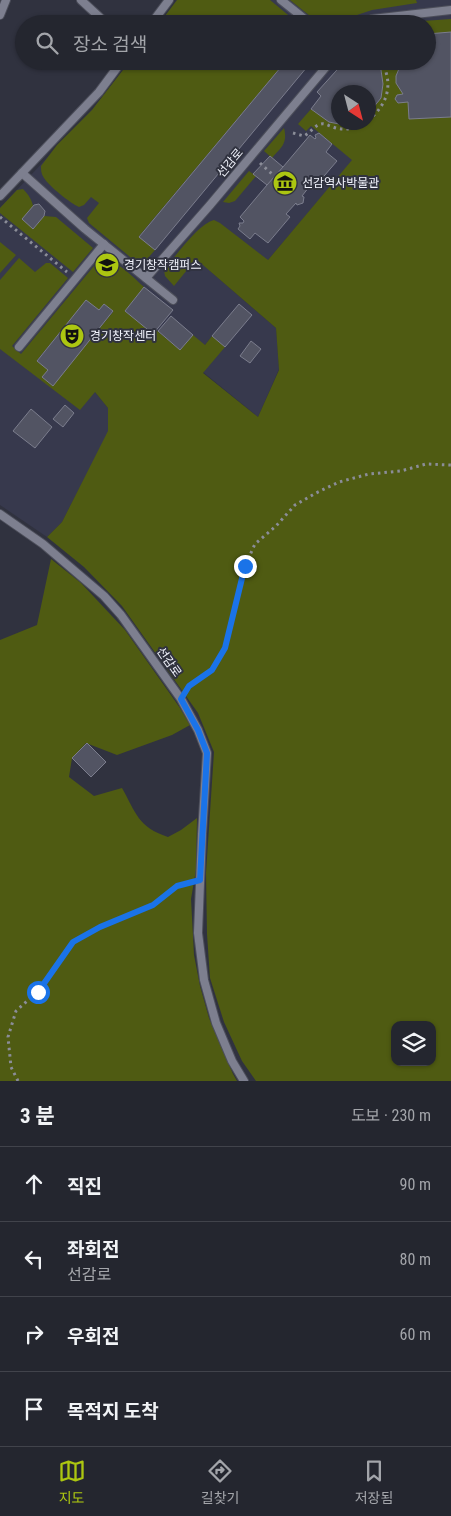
<!DOCTYPE html>
<html lang="ko">
<meta charset="utf-8">
<style>
:root{--surface:#24262f;--page:#2c2e37;--text:#f1f3f6;--muted:#a3a5aa;--line:#41434b;--accent:#acc611}
body{margin:0;font-family:"Roboto Condensed","Noto Sans KR",sans-serif;background:var(--page);color:var(--text)}
.controls{position:absolute;right:15px;bottom:15px;display:grid;overflow:hidden;border-radius:10px;box-shadow:0 1px 4px #0004}
.controls button{width:45px;height:45px;display:grid;place-items:center;padding:0;border:0;border-bottom:1px solid var(--line);background:var(--surface);color:var(--text);font:25px sans-serif}
.compass{position:absolute;left:331px;top:85px;width:45px;height:45px;border-radius:50%;background:var(--surface);box-shadow:0 1px 4px #0004;rotate:144deg}
.stop{position:absolute;width:15px;height:15px;margin:-11px;border:4px solid #1a73e8;border-radius:50%;background:#fff}
.stop.end{background:#1a73e8;border-color:#fff;box-shadow:0 1px 5px #0008}
.list{margin:0;padding:0;list-style:none}
h2{display:flex;justify-content:space-between;align-items:center;height:65px;margin:0;padding:0 20px;font-size:21px}
h2 small{font-size:16px;font-weight:400;color:var(--muted)}
.list li{display:grid;grid-template-columns:32px 1fr auto;gap:15px;align-items:center;box-sizing:border-box;height:75px;padding:0 20px;border-top:1px solid var(--line)}
.list b{display:block;font-size:19px;white-space:nowrap}
.list p{margin:0;font-size:16px;white-space:nowrap;color:var(--muted)}
.list em{font-size:16px;font-style:normal;color:var(--muted)}
.icon{flex:none;width:28px;height:28px;fill:none;stroke:currentColor;stroke-width:2;stroke-linecap:round;stroke-linejoin:round}
.map{position:relative;flex:none;width:451px;height:1081px;overflow:hidden}
.search{position:absolute;background:var(--surface);box-shadow:0 1px 4px #0004;left:15px;right:15px;top:15px;height:55px;display:flex;align-items:center;gap:12px;box-sizing:border-box;padding:0 18px;border-radius:28px;color:var(--muted);font-size:19px}
.sheet{height:365px;background:var(--surface)}
nav{display:flex;justify-content:space-around;align-items:center;box-sizing:border-box;height:70px;border-top:1px solid var(--line);background:var(--surface);font-size:14px;color:var(--muted)}
nav a{display:grid;justify-items:center;gap:2px}
nav .on{color:var(--accent)}
.map>svg:first-child{display:block}
</style>
<div class="map">
<svg width="451" height="1081" viewBox="0 0 451 1081">
<rect width="100%" height="100%" fill="#30323f"/>
<!-- built -->
<path fill="#37394d" fill-rule="evenodd" d="M177 0H451V167L353 160 268 260 210 271 276 328 279 369 258 417 203 372 212 336 205 345 180 350 158 331 153 334 125 311 95 392 108 408 109 431 62 522 47 537 0 505V208L92 110 130 61H427V24H159ZM338 92H368V122H338Z"/>
<!-- green -->
<g fill="#4f5b12" fill-rule="evenodd">
<path d="M177 0H270L299 24H159Z"/>
<path d="M290 0H416L417 3 372 10 357 15 348 24H320Z"/>
<path d="M451 19V1081H256L242 1061 224 1022 210 978 207 934 206 873 214 752 198 713 122 606 84 567 47 537 62 522 108 431V408L95 392 80 410 0 349V280L19 258 35 272 46 263H50L68 278 12 346 21 354 94 266C99 264 104 261 110 262 120 263 136 280 144 287L125 311 153 334 156 330 180 350 193 335 205 345 212 336 225 347 203 373 258 417 279 370 276 328 196 259 174 286 165 276 164 270C175 257 198 224 214 220L220 223 268 260 352 160 311 126 306 131 298 124 311 109 329 122 344 125 353 123 368 122 369 114 381 98 383 84 381 70 375 61H427V24H381ZM86 301 99 310 104 304 113 312 53 385 48 370 37 360ZM395 1025H432V1062H395Z"/>
<path d="M130 61H286L139 236 155 250 141 266 89 223 87 218 99 203 91 197 84 205 79 207C70 203 49 186 44 178 41 174 41 170 41 166L57 145 92 110Z"/>
<path d="M284 128C288 144 281 147 272 158L264 151Z"/>
<path d="M249 171 256 176 235 201 229 203 223 202Z"/>
<path d="M23 189C36 202 34 211 33 229L44 216 56 217 93 248 73 272 0 213V208L17 190Z"/>
<path d="M0 242 16 255 0 273Z"/>
<path d="M51 559 81 583 125 630 180 708 190 725 172 735 117 755 86 743 72 758 69 777 94 796 122 788C136 813 138 827 168 837L181 830 197 818 196 870 191 899 194 955 200 986 209 1018 233 1074 237 1081H0V640L37 625Z"/>
</g>
<!-- building -->
<g fill="#525463" stroke="#7b7d8d">
<path d="M451 32V117L409 119 408 102 398 103 395 99 397 95 403 94 396 83V76L401 64 396 63 395 61H427V34Z"/>
<path d="M286 61H312L155 250 139 237Z"/>
<path d="M345 61H375L381 70 383 84 381 98 368 114V92H338V122H353L344 125 329 122 311 109 321 96 317 92Z"/>
<path d="M319 133 332 144 326 152 337 161 312 190 309 187 302 196 304 197 303 203 297 205 296 203 286 214 290 217 268 243 255 233 250 239 238 229 240 226 239 223H243L244 221 240 217 267 185V180L277 169 283 167 310 135 315 139 316 138 315 135Z"/>
<path d="M270 156 283 167 267 185 253 174Z"/>
<path d="M39 204 45 211 44 216 33 229 22 219 34 205Z"/>
<path d="M144 287 173 310 153 334 125 311Z"/>
<path d="M86 300 99 310 104 304 113 311 53 386 42 377 48 370 37 361Z"/>
<path d="M239 304 252 315 225 347 212 336Z"/>
<path d="M171 316 193 335 180 350 158 331Z"/>
<path d="M251 341 261 349 250 363 240 356Z"/>
<path d="M65 405 74 413 63 427 53 419Z"/>
<path d="M31 409 52 427 35 448 13 431Z"/>
<path d="M87 743 106 762 91 777 72 758Z"/>
</g>
<g fill="none" stroke-linecap="round" stroke-linejoin="round">
<defs>
<g id="service">
<path d="M81 0 107 24"/>
<path d="M281 0 311 24"/>
<path d="M0 15 6 0"/>
<path d="M151 24 169 0"/>
<path d="M365 24 372 19 451 10"/>
<path d="M22 173 85 229 173 300"/>
<path d="M0 196 99 92 122 61"/>
<path d="M146 278 210 205 331 61"/>
<path d="M19 347 104 244"/>
<path d="M0 514 43 544 104 596 121 615 181 699 198 730 207 753 202 834 198 933 204 980 216 1023 232 1061 244 1081"/>
</g>
</defs>
<!-- service casing -->
<use href="#service" stroke="#4c4e5a" stroke-width="10"/>
<!-- path -->
<g stroke="#8b8d98" stroke-width="3" stroke-dasharray="2.5 4" stroke-linecap="butt">
<path d="M368 120C388 105 394 83 381 61"/>
<path d="M293 133 304 136C310 133 315 125 321 124 325 123 329 126 333 127 344 131 355 129 365 122"/>
<path d="M260 163 272 174"/>
<path d="M0 217 67 272"/>
<path d="M187 690 189 687 212 670 225 648 245 566 255 544 276 526 295 505 316 493 339 482 369 474 401 471 426 464 451 465"/>
<path d="M18 1081 11 1067 8 1037 16 1011 38 991 73 942 100 927 153 905 177 886 189 883"/>
</g>
<!-- service -->
<use href="#service" stroke="#7d7f8f" stroke-width="8"/>
</g>
<g fill="none" stroke-linecap="round" stroke-linejoin="round">
<!-- route -->
<path stroke="#1a73e8" stroke-width="6" d="M38 992 73 942 100 927 153 905 177 886 200 880 207 753 198 730 181 699 189 686 212 670 225 648 245 566"/>
</g>
<!-- icons -->
<defs>
<symbol id="museum-disc" viewBox="-11 -11 22 22"><circle r="9.5" fill="#acc611" stroke="#30323f"/><path d="M0-6L6-3V-2H-6V-3ZM-5-1h2V3h-2ZM-1-1h2V3h-2ZM3-1h2V3H3ZM-6 4H6V6H-6Z" fill="#111"/></symbol>
<symbol id="university-disc" viewBox="-11 -11 22 22"><circle r="9.5" fill="#acc611" stroke="#30323f"/><path d="M0-5L7-2L0 1L-7-2ZM-4 1L0 2.5L4 1V4Q0 6-4 4Z" fill="#111"/></symbol>
<symbol id="theatre-disc" viewBox="-11 -11 22 22"><circle r="9.5" fill="#acc611" stroke="#30323f"/><path d="M-5-5.5Q0-4 5-5.5V0Q5 5 0 6Q-5 5-5 0ZM-3.3-2.5H-1v1.5H-3.3ZM1-2.5H3.3v1.5H1ZM-2.8 1Q0 5.5 2.8 1Z" fill="#111"/></symbol>
</defs>
<g fill-rule="evenodd">
<use href="#museum-disc" x="271" y="169" width="28" height="28"/>
<use href="#university-disc" x="93" y="251" width="28" height="28"/>
<use href="#theatre-disc" x="58" y="322" width="28" height="28"/>
</g>
<g text-anchor="middle" stroke-width="4" stroke-linejoin="round" paint-order="stroke">
<!-- street labels -->
<g font-size="12" fill="#f2f4fd" stroke="#30323f">
<text transform="translate(230 163) rotate(-50)" y="4">선감로</text>
<text transform="translate(169 662) rotate(55)" y="4">선감로</text>
</g>
<!-- poi labels -->
<g font-size="12" fill="#f2f4fd" stroke="#30323f" text-anchor="start">
<text x="302" y="187">선감역사박물관</text>
<text x="124" y="269">경기창작캠퍼스</text>
<text x="90" y="340">경기창작센터</text>
</g>
</g>
</svg>
<div class="controls">
<button><svg class="icon" aria-label="layers" viewBox="0 0 24 24"><path d="M12 4l9 5-9 5-9-5zM3 14l9 5 9-5"/></svg></button>
</div>
<svg class="compass" viewBox="-18 -18 36 36"><path d="M0-13l5 13h-10z" fill="#e53935"/><path d="M0 13l5-13h-10z" fill="#a3a5aa"/></svg>
<div class="stop" style="left:38px;top:992px"></div>
<div class="stop end" style="left:245px;top:566px"></div>
<div class="search"><svg class="icon" aria-label="search" viewBox="0 0 24 24"><circle cx="10" cy="10" r="6"/><path d="M15 15l6 6"/></svg>장소 검색</div>
</div>
<section class="sheet">
<h2>3 분<small>도보 · 230 m</small></h2>
<ul class="list">
<li><svg class="icon" aria-label="ahead" viewBox="0 0 24 24"><path d="M12 20V5M6 11l6-6 6 6"/></svg><div><b>직진</b></div><em>90 m</em></li>
<li><svg class="icon" aria-label="left" viewBox="0 0 24 24"><path d="M17 20v-9H6M10 6l-5 5 5 5"/></svg><div><b>좌회전</b><p>선감로</p></div><em>80 m</em></li>
<li><svg class="icon" aria-label="right" viewBox="0 0 24 24"><path d="M7 20v-9h11M14 6l5 5-5 5"/></svg><div><b>우회전</b></div><em>60 m</em></li>
<li><svg class="icon" aria-label="arrive" viewBox="0 0 24 24"><path d="M6 21V4h12l-3 4 3 4H6"/></svg><div><b>목적지 도착</b></div></li>
</ul>
</section>
<nav>
<a class="on"><svg class="icon" aria-label="map" viewBox="0 0 24 24"><path d="M3 6l6-2 6 2 6-2v14l-6 2-6-2-6 2zM9 4v14M15 6v14"/></svg>지도</a>
<a><svg class="icon" aria-label="directions" viewBox="0 0 24 24"><path d="M12 3l9 9-9 9-9-9zM9 14v-3h6M13 9l2 2-2 2"/></svg>길찾기</a>
<a><svg class="icon" aria-label="saved" viewBox="0 0 24 24"><path d="M7 4h10v16l-5-4-5 4z"/></svg>저장됨</a>
</nav>
